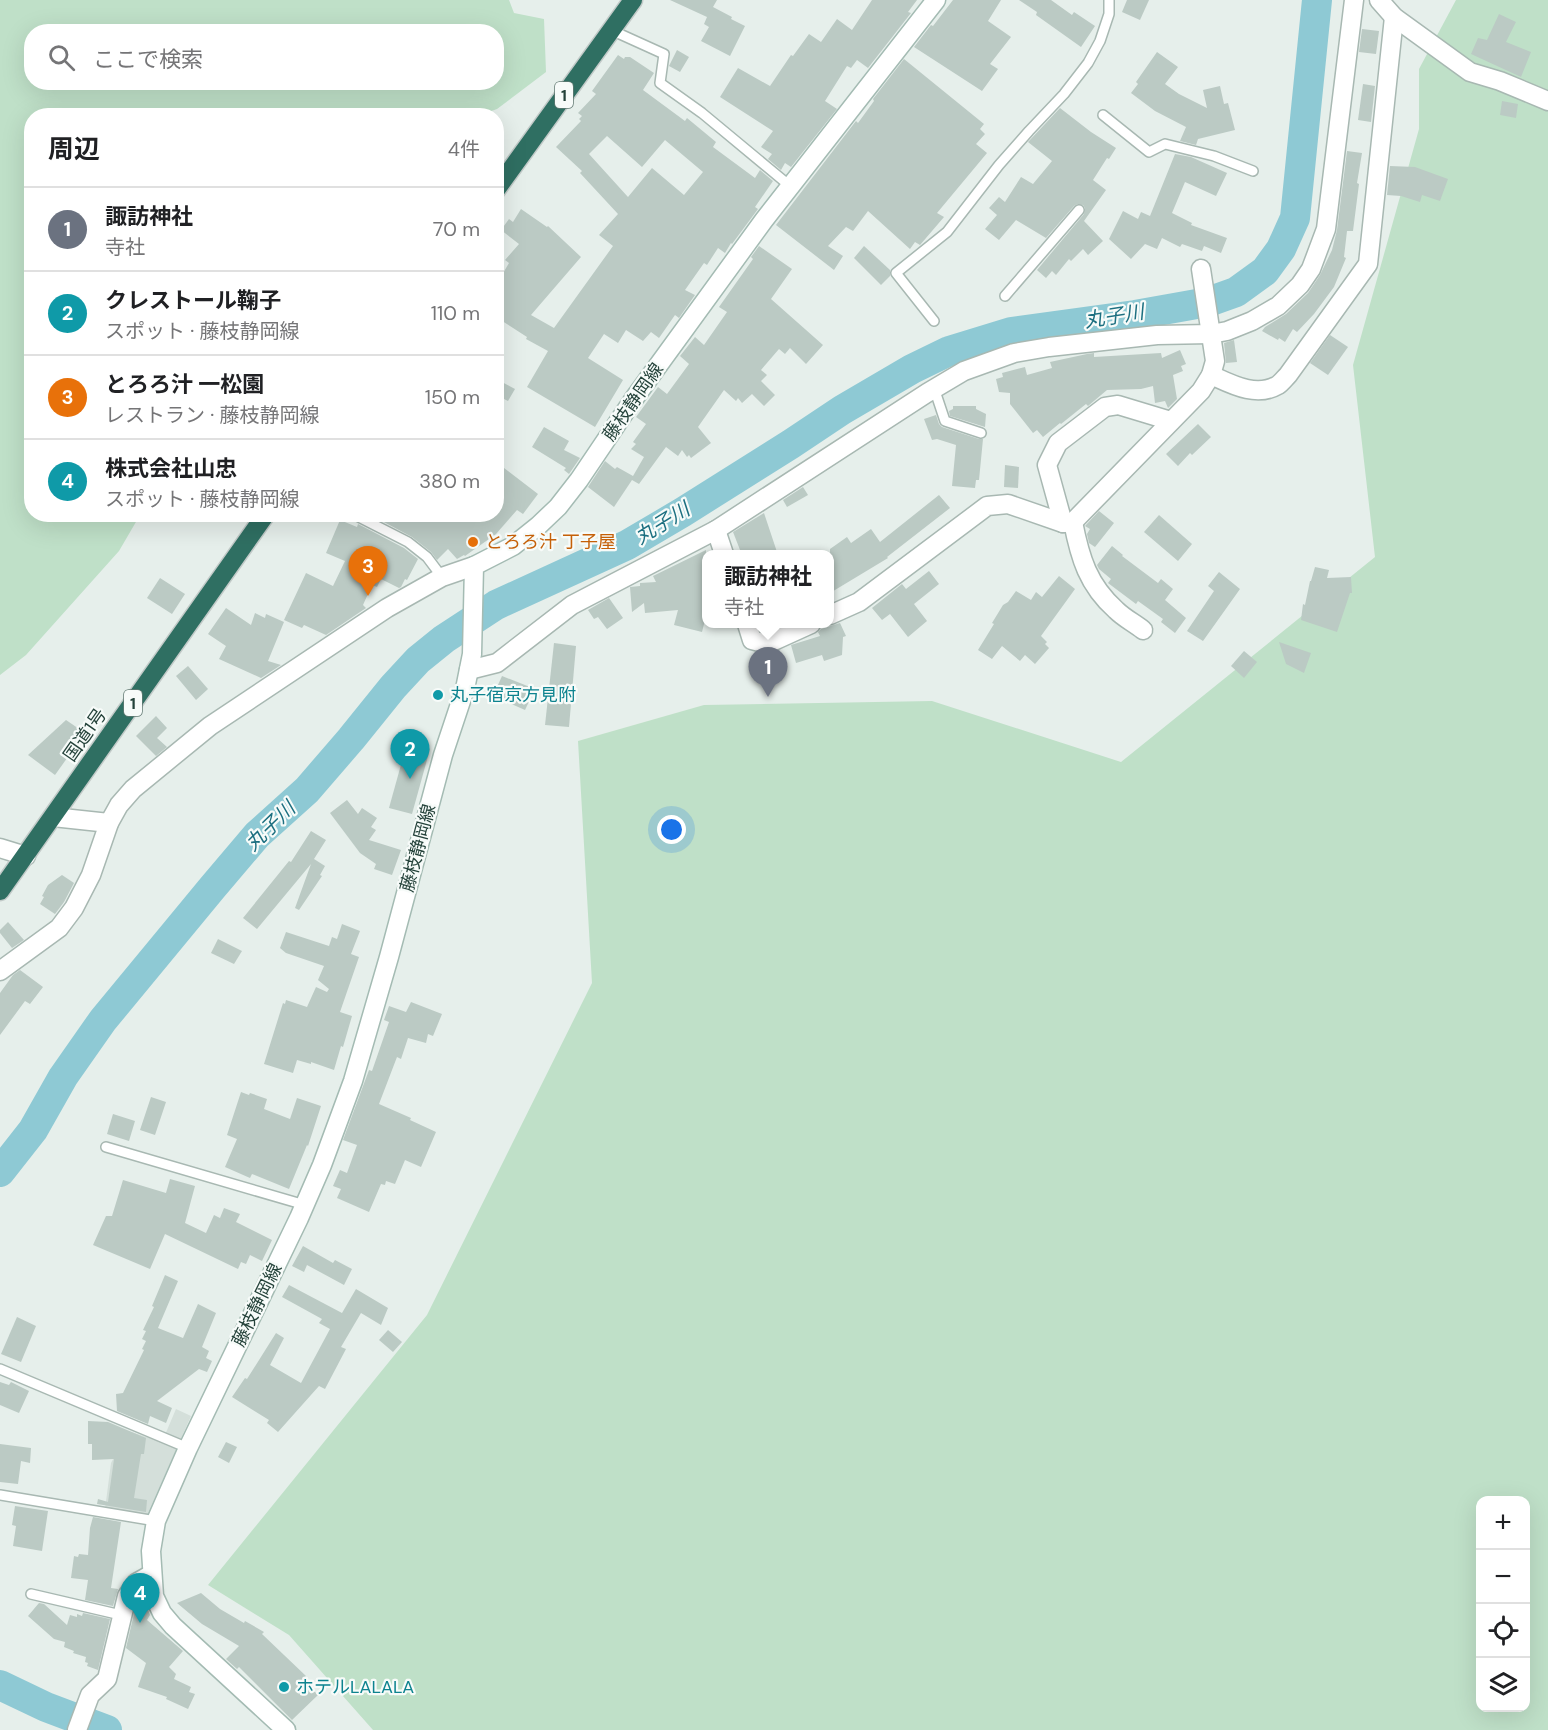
<!DOCTYPE html>
<html lang="ja">
<meta charset="utf-8">
<style>
:root{--surface:#fff;--page:#f6f6f6;--text:#202124;--muted:#757577;--line:#e0e0e0;--accent:#b45309}
body{margin:0;font-family:"DM Sans","Noto Sans JP",sans-serif;background:var(--page);color:var(--text)}
.controls{position:absolute;right:18px;bottom:18px;display:grid;overflow:hidden;border-radius:12px;box-shadow:0 6px 24px #0002}
.controls button{width:54px;height:54px;display:grid;place-items:center;padding:0;border:0;border-bottom:2px solid var(--line);background:var(--surface);color:var(--text);font:30px sans-serif}
.you{position:absolute;left:672px;top:830px;width:21px;height:21px;margin:-15px;border:4px solid #fff;border-radius:50%;background:#1a73e8;box-shadow:0 0 0 9px #1a73e833}
.badge{display:grid;place-items:center;width:39px;height:39px;border-radius:50%;background:var(--accent);color:#fff;font-size:20px;font-weight:700}
.pin{position:absolute;translate:-50% -50px;filter:drop-shadow(0 2px 3px #0008)}
.pin::after{content:'';position:absolute;top:32px;width:21px;height:18px;background:inherit;clip-path:polygon(0 0,100% 0,50% 100%)}
.popup{position:absolute;left:702px;top:550px;width:132px;height:78px;box-sizing:border-box;display:grid;place-content:center;border-radius:12px;background:var(--surface);filter:drop-shadow(0 2px 4px #0005);font-size:20px;white-space:nowrap;color:var(--muted)}
.popup b{font-size:22px;color:var(--text)}
.popup::after{content:'';position:absolute;left:50%;top:100%;margin-left:-12px;border:12px solid transparent;border-top-color:var(--surface)}
.list{margin:0;padding:0;list-style:none}
h2{display:flex;justify-content:space-between;align-items:center;height:78px;margin:0;padding:0 24px;font-size:26px}
h2 small{font-size:20px;font-weight:400;color:var(--muted)}
.list li{display:grid;grid-template-columns:39px 1fr auto;gap:18px;align-items:center;box-sizing:border-box;height:84px;padding:0 24px;border-top:2px solid var(--line)}
.list b{display:block;font-size:22px;white-space:nowrap}
.list p{margin:0;font-size:20px;white-space:nowrap;color:var(--muted)}
.list em{font-size:20px;font-style:normal;color:var(--muted)}
.icon{flex:none;width:33px;height:33px;fill:none;stroke:currentColor;stroke-width:2;stroke-linecap:round;stroke-linejoin:round}
.map{position:relative;flex:none;width:1548px;height:1730px;overflow:hidden}
.search{position:absolute;background:var(--surface);box-shadow:0 6px 24px #0002;left:24px;top:24px;width:480px;height:66px;display:flex;align-items:center;gap:15px;box-sizing:border-box;padding:0 21px;border-radius:24px;color:var(--muted);font-size:22px}
.panel{position:absolute;background:var(--surface);box-shadow:0 6px 24px #0002;left:24px;top:108px;width:480px;height:414px;border-radius:24px}
.map>svg:first-child{display:block}
</style>
<div class="map">
<svg width="1548" height="1730" viewBox="0 0 1548 1730">
<rect width="100%" height="100%" fill="#e6efeb"/>
<!-- built -->
<path fill="#d4dfda" d="M176 1409 191 1416 147 1515 105 1509 111 1463 128 1431 162 1442Z"/>
<!-- green -->
<g fill="#bfe0c8" fill-rule="evenodd">
<path d="M0 0H509L514 13 544 19 546 72 497 109 480 115 32 116V514L140 515 119 551 26 655 0 675ZM32 32H496V82H32Z"/>
<path d="M1456 0H1548V1730H373L289 1635 208 1585 427 1315 592 983 578 741 704 705 932 701 1121 762 1375 557 1353 365 1419 129V69ZM1480 1500H1526V1708H1480Z"/>
</g>
<g fill="none" stroke-linecap="round" stroke-linejoin="round">
<!-- river -->
<g stroke="#8ec9d4" stroke-width="30">
<path d="M0 1172 33 1130 63 1077 103 1020 212 888 257 835 307 790 351 739 393 687 418 660 444 639 496 605 627 545 683 512 791 444 842 410 912 369 949 351 1011 332 1135 315 1208 302 1236 292 1265 271 1281 249 1295 218 1317 0"/>
<path d="M0 1685 46 1707 107 1730"/>
</g>
</g>
<!-- building -->
<g fill="#bbcac4" fill-rule="evenodd">
<path d="M670 0H717L713 7 732 17 731 19 745 26 730 56 701 41 709 27 704 24 707 17Z"/>
<path d="M872 0H917L908 12 911 13 868 68 857 60 851 68 847 66 825 101 837 109 791 167 785 163 781 170 768 159 772 154 761 147 773 131 720 97 738 68 770 86 791 55 793 56 809 34 821 42 837 19 852 30Z"/>
<path d="M953 0H1001L988 21 1011 37 990 64 998 69 982 91 914 47 931 25 933 26Z"/>
<path d="M1019 0H1051L1072 15 1074 12 1095 26 1081 47 1036 15 1037 12Z"/>
<path d="M1127 0H1149L1140 20 1122 12Z"/>
<path d="M1499 14 1516 22 1506 42 1531 52 1521 77 1471 54 1478 38 1487 40Z"/>
<path d="M1362 29 1379 31 1376 54 1359 52Z"/>
<path d="M677 50 689 57 680 72 669 66Z"/>
<path d="M1157 52 1178 67 1165 84 1179 94 1207 108 1203 90 1220 86 1224 104 1228 103 1235 130 1198 139 1196 145 1180 141 1186 127 1155 111 1131 93 1138 84 1136 82Z"/>
<path d="M618 55 624 59 625 57H630L654 73 643 90 685 121 687 118 716 142 713 147 755 178 760 170 773 181 755 207 758 209 732 244 731 243 725 253 718 248 707 265 704 263 685 290 695 295 679 318 675 315 659 338 651 332 643 341 626 330 618 343 604 334 588 358 623 380 595 427 527 387 548 351 526 339 527 337 496 317V285L509 263 505 260 519 244 501 230 509 219 513 222 521 209 547 227 548 226 581 257 531 315 554 328 613 246 599 235 618 214 580 173 582 171 556 147 581 121 579 119 582 116 578 113 596 94 592 91ZM607 136 642 167 665 140 703 172 684 195 652 168 628 197 589 154Z"/>
<path d="M904 59 984 124 980 129 985 134 976 144 987 153 937 213 944 217 920 245 915 242 910 249 868 211 853 231 846 227 828 246 843 256 834 270 776 225 856 121 858 123 874 101 873 99Z"/>
<path d="M1363 84 1375 86 1371 122 1358 120Z"/>
<path d="M1502 101 1518 104 1516 118 1500 115Z"/>
<path d="M1060 108 1091 132 1116 148 1109 159 1107 158 1093 180 1106 190 1084 221 1103 241 1088 255 1083 249 1071 261 1069 259 1056 275 1052 271 1046 278 1037 270 1084 214 1085 208 1083 205 1077 204 1074 206 1046 238 1016 220 999 240 985 229 997 215 989 208 999 197 1005 202 1021 177 1033 184 1052 161 1028 142Z"/>
<path d="M1347 151 1362 153 1357 183 1359 184 1353 231H1347L1344 257 1346 258 1334 287 1314 314 1297 332 1293 329 1285 342 1279 338 1278 340 1262 331 1265 327 1286 314 1308 293 1320 275 1332 250 1337 230Z"/>
<path d="M1175 154 1191 157 1227 173 1216 196 1185 182 1172 213 1192 223 1191 225 1227 238 1221 253 1204 246 1202 251 1182 244 1180 247 1162 238 1157 249 1145 244 1131 259 1109 239 1123 211 1138 219 1141 212 1150 216Z"/>
<path d="M1390 166 1415 167 1448 179 1440 201 1422 195 1420 202 1401 196 1387 195Z"/>
<path d="M759 246 792 269 771 299 823 345 806 364 790 348 785 354 779 349 761 370 767 375 761 381 775 395 764 406 752 394 742 403 738 398 736 401 724 390 698 427 711 443 691 458 689 455 687 457 682 450 678 456 666 447 639 484 632 480 614 507 588 487 605 461 615 469 617 467 633 476 644 457 631 449 636 444 633 442 646 424 636 417 658 387 667 394 689 364 680 356 695 337 704 345 727 312 719 307 753 259 751 257Z"/>
<path d="M864 246 890 270V276L881 285 854 258Z"/>
<path d="M1330 335 1348 347 1328 375 1310 363Z"/>
<path d="M1234 340 1237 362 1226 363 1224 343Z"/>
<path d="M1180 350 1186 364 1181 366 1183 371 1173 375 1177 399 1168 408 1165 401 1155 403 1153 386 1141 389 1107 390 1088 406 1086 404 1061 424 1060 423 1043 437 1037 430 1033 433 1010 404V393L999 392 996 379 1003 377 1002 373 1025 367 1027 375 1052 368 1050 362 1087 354 1094 353V357L1161 353 1162 358Z"/>
<path d="M496 379 515 389 508 401 496 395Z"/>
<path d="M953 406H976V409L986 414 985 427 950 416 949 411 953 409Z"/>
<path d="M936 415 939 424 942 427 979 439H983L979 480H976L975 488 952 486 956 445 937 439 932 440 924 419Z"/>
<path d="M1198 424 1211 437 1192 455 1190 453 1178 466 1166 454Z"/>
<path d="M544 427 569 441 564 450 580 458 569 474 564 470 566 468 532 447Z"/>
<path d="M1005 465 1019 467 1018 488 1004 487Z"/>
<path d="M504 468 538 494 523 514 517 510 496 534 465 556 464 555 457 559 448 549 437 560 431 552 412 537 369 514H496V478Z"/>
<path d="M803 487 808 495 787 507 783 500Z"/>
<path d="M939 495 950 508 887 557 888 558 830 593V549L847 537 851 543 871 529 880 542Z"/>
<path d="M1099 511 1114 523 1095 547 1089 543 1087 534 1090 529 1085 526Z"/>
<path d="M764 513 778 555H742L733 532Z"/>
<path d="M1159 515 1192 544 1178 561 1144 532Z"/>
<path d="M340 520 357 527 358 524 404 548 418 559 407 580 405 579 401 587 399 588 381 579 377 587 372 585 363 605 366 608 326 635 304 625 302 628 284 620 306 573 333 586 345 561 326 553Z"/>
<path d="M1112 546 1123 555 1122 556 1158 583 1161 579 1173 589 1165 600 1186 618 1175 633 1161 622 1163 619 1138 601 1136 604 1108 583 1111 579 1099 569 1097 565Z"/>
<path d="M706 550V616L702 632 674 625 678 610 645 613 644 603 632 612 630 587 640 586V583L656 582 653 576Z"/>
<path d="M1315 567 1329 570 1327 578 1351 577 1352 593H1350L1337 632 1301 620 1303 604 1305 605 1310 581H1311Z"/>
<path d="M929 571 939 584 914 604 927 621 908 637 890 614 882 620 872 608 902 584 906 589Z"/>
<path d="M1219 572 1240 589 1203 641 1187 631 1214 591 1208 586Z"/>
<path d="M1059 576 1075 589 1041 636 1047 642 1045 644 1049 648 1035 664 1025 655 1020 661 1002 646 992 659 978 650 994 624 992 623 1003 605 1008 602 1016 591 1031 600 1036 592 1042 597Z"/>
<path d="M160 578 185 594 172 614 147 598Z"/>
<path d="M609 598 623 618 607 629 598 617 594 619 588 610Z"/>
<path d="M226 608 251 625 255 613 265 618 266 614 284 622 268 661 281 665 261 678 219 659 226 646 208 634Z"/>
<path d="M840 623 846 636 843 637 842 655 824 661 822 655 796 663 791 645 820 636 818 632 821 629Z"/>
<path d="M1279 642 1311 653 1304 673 1286 664Z"/>
<path d="M554 643 576 646 569 727 545 725Z"/>
<path d="M1244 651 1257 662 1244 678 1231 666Z"/>
<path d="M188 666 208 689 196 700 176 676Z"/>
<path d="M502 676 535 689 525 710 493 696Z"/>
<path d="M156 716 167 728 157 738 167 747 156 756 136 736Z"/>
<path d="M66 720 85 733 55 775 28 755Z"/>
<path d="M407 743 430 749 412 814 389 808Z"/>
<path d="M347 800 358 814 362 808 377 818 371 827 376 830 369 840 401 850 392 875 374 869 376 864 360 853 330 813Z"/>
<path d="M311 831 326 840 314 859 325 866 320 875 322 876 299 910 295 908 311 864 257 929 243 918 289 861 291 862Z"/>
<path d="M62 875 74 883 64 902 55 914 40 904 44 897 42 896 48 885Z"/>
<path d="M8 922 24 940 12 948 0 933V930Z"/>
<path d="M342 924 360 931 351 954 359 957 340 1012 352 1016 343 1047 341 1046 334 1070 311 1062V1064L297 1060 293 1073 264 1064 283 1003 285 1004 286 1000 307 1007 316 987 327 992 329 989 318 980 324 966 286 953 280 948 286 932 329 946 332 937 337 939Z"/>
<path d="M218 939 242 951 234 964 211 953Z"/>
<path d="M20 970 43 987 30 1004 25 1001 0 1035V993L13 975Z"/>
<path d="M411 1002 442 1014 433 1036 428 1034 426 1043 408 1038 401 1059 397 1057 379 1104 411 1118 410 1120 436 1132 421 1167 405 1160 395 1184 386 1181 385 1185 381 1184 369 1212 337 1198 341 1189 333 1186 340 1170 347 1173 357 1145 343 1140 369 1070 372 1071 389 1022 384 1020 389 1006 406 1012Z"/>
<path d="M241 1092 249 1095 250 1093 267 1099 264 1109 290 1119 297 1098 321 1106 308 1146 307 1145 289 1189 252 1174 250 1178 225 1167 237 1139 227 1135Z"/>
<path d="M151 1097 166 1102 155 1135 140 1130Z"/>
<path d="M113 1114 135 1121 129 1141 107 1134Z"/>
<path d="M170 1179 195 1186 185 1223 206 1233 214 1215 220 1218 224 1208 240 1214 236 1222 272 1240 262 1261 250 1255 246 1264 241 1262 238 1269 165 1234 150 1269 93 1245 106 1216H112L123 1180 166 1193Z"/>
<path d="M303 1246 333 1263 335 1260 352 1269 344 1285 307 1265 304 1272 292 1266Z"/>
<path d="M165 1275 178 1281 158 1328 183 1338 198 1304 216 1313 202 1347 209 1351 206 1358 212 1361 207 1372 199 1369 157 1401 172 1408 166 1423 150 1416 148 1424 117 1411 116 1394 123 1393 144 1350 142 1349 146 1341 142 1339 146 1331 143 1330 154 1307 152 1306Z"/>
<path d="M289 1285 342 1313 356 1289 388 1308 381 1325 361 1313 341 1347 346 1349 325 1389 319 1386 278 1432 267 1423 269 1420 232 1397 245 1378 247 1379 276 1333 284 1338 270 1365 301 1383 330 1329 319 1323 322 1319 282 1297Z"/>
<path d="M17 1317 36 1326 21 1362 1 1354Z"/>
<path d="M388 1330 402 1342 393 1352 379 1340Z"/>
<path d="M0 1382 9 1385 11 1382 29 1391 19 1413 0 1405Z"/>
<path d="M88 1421 108 1422 146 1438 144 1454H141L134 1498 147 1500 146 1512 97 1504 98 1499 108 1502 114 1459 92 1460V1444H88Z"/>
<path d="M226 1442 237 1447 229 1463 218 1457Z"/>
<path d="M0 1444 31 1448 30 1463 21 1461 18 1484 0 1482Z"/>
<path d="M15 1506 48 1511 42 1551 13 1546 16 1526 12 1525Z"/>
<path d="M93 1517 121 1522 111 1588 118 1589 113 1606 85 1600 88 1580 71 1578 74 1556 78 1557 79 1554 88 1555 90 1528Z"/>
<path d="M201 1593 220 1609 244 1623 245 1621 264 1632 262 1634 306 1676 302 1679 318 1695 292 1720 239 1667 237 1669 226 1659 239 1646 202 1624 177 1603Z"/>
<path d="M142 1594 150 1615 147 1620 183 1651 169 1667 176 1674 174 1679 191 1687 189 1692 195 1694 188 1709 166 1699 167 1697 138 1687 146 1663 126 1648 137 1601Z"/>
<path d="M39 1603 44 1604 67 1625 70 1615 77 1617V1614L82 1616 83 1613 110 1619 98 1670 87 1666 88 1663 85 1662 86 1657 73 1653 74 1651 64 1647 65 1642 54 1639 28 1616Z"/>
</g>
<g fill="none" stroke-linecap="round" stroke-linejoin="round">
<defs>
<g id="lane">
<path d="M611 30 664 54 660 83 702 113 790 186"/>
<path d="M1103 115 1149 152 1165 144 1214 156 1253 171"/>
<path d="M1005 296 1079 210"/>
<path d="M934 321 896 273 947 232 999 165 1029 131 1064 94 1088 63 1100 41 1109 14V0"/>
<path d="M934 388 945 421 981 433"/>
<path d="M353 514 408 542 427 557 442 577"/>
<path d="M106 1147 305 1205"/>
<path d="M0 1369 188 1448"/>
<path d="M0 1495 156 1521"/>
<path d="M31 1594 121 1615"/>
</g>
<g id="street">
<path d="M1379 0 1394 17 1470 72 1500 81 1548 101"/>
<path d="M1211 375C1231 384 1256 398 1278 385 1281 383 1285 378 1288 375L1368 264 1394 17"/>
<path d="M1073 522C1080 558 1088 585 1116 610 1124 618 1134 623 1143 630"/>
<path d="M1063 523 1047 465 1058 443 1105 407 1118 405 1171 421"/>
<path d="M716 530 724 554"/>
<path d="M830 615 859 602 987 506 1008 504 1063 523 1073 522 1201 391 1211 375 1215 361 1201 269"/>
<path d="M747 624 752 640 767 644 811 624"/>
<path d="M469 670 497 663 572 605 716 530 927 393 964 371 1014 353 1049 347 1157 335 1211 334 1227 331 1252 321 1278 306 1300 285 1311 269 1326 229 1354 0"/>
<path d="M53 817 109 823"/>
<path d="M0 848 26 856"/>
<path d="M0 971 59 928 74 908 91 875 109 823 119 805 133 789 210 726 387 608 442 577 474 566"/>
<path d="M77 1730 90 1695 107 1679 127 1596 136 1583 152 1574"/>
</g>
<path id="secondary" d="M286 1730 173 1626 162 1613 154 1596 151 1551 156 1521 188 1448 299 1218 322 1165 353 1081 389 957 443 755 465 689 472 654 474 566 513 546 538 526 558 507 579 480 633 400 764 220 936 0"/>
<g id="highway">
<path d="M496 190 633 0"/>
<path d="M0 891 266 514"/>
</g>
</defs>
<!-- lane casing -->
<use href="#lane" stroke="#a8b8b2" stroke-width="12"/>
<!-- street casing -->
<use href="#street" stroke="#a8b8b2" stroke-width="21"/>
<!-- secondary casing -->
<use href="#secondary" stroke="#a4bbb3" stroke-width="21"/>
<!-- highway casing -->
<use href="#highway" stroke="#c2cac8" stroke-width="21"/>
<!-- lane -->
<use href="#lane" stroke="#fff" stroke-width="9"/>
<!-- street -->
<use href="#street" stroke="#fff" stroke-width="18"/>
<!-- secondary -->
<use href="#secondary" stroke="#fff" stroke-width="18"/>
<!-- highway -->
<use href="#highway" stroke="#2f6f62" stroke-width="18"/>
</g>
<!-- markers -->
<circle fill="#e8710a" stroke="#f7fbf9" stroke-width="2" cx="473" cy="542" r="6"/>
<g fill="#0f9aa8" stroke="#f7fbf9" stroke-width="2">
<circle cx="438" cy="695" r="6"/>
<circle cx="284" cy="1687" r="6"/>
</g>
<g text-anchor="middle" stroke-width="4.5" stroke-linejoin="round" paint-order="stroke">
<!-- shield labels -->
<g fill="#f7fbf9" stroke="#637a73" stroke-width="1.5">
<rect x="555" y="82" width="18" height="26" rx="4.5"/>
<rect x="124" y="690" width="18" height="26" rx="4.5"/>
</g>
<g font-size="16" font-weight="bold" fill="#24423a">
<text x="564" y="101">1</text>
<text x="133" y="709">1</text>
</g>
<!-- street labels -->
<g font-size="18" fill="#24423a" stroke="#f7fbf9">
<text transform="translate(633 402) rotate(-55)" y="6">藤枝静岡線</text>
<text transform="translate(85 735) rotate(-55)" y="6">国道1号</text>
<text transform="translate(418 848) rotate(-75)" y="6">藤枝静岡線</text>
<text transform="translate(257 1305) rotate(-64)" y="6">藤枝静岡線</text>
</g>
<!-- food labels -->
<g font-size="18" fill="#c56008" stroke="#f7fbf9" text-anchor="start">
<text x="485" y="548">とろろ汁 丁子屋</text>
</g>
<!-- culture labels -->
<g font-size="18" fill="#0d838f" stroke="#f7fbf9" text-anchor="start">
<text x="450" y="701">丸子宿京方見附</text>
<text x="296" y="1693">ホテルLALALA</text>
</g>
<!-- water labels -->
<g font-size="20" font-style="italic" fill="#1c6f80" stroke="#f7fbf9">
<text transform="translate(1114 316) rotate(-9)" y="7">丸子川</text>
<text transform="translate(662 523) rotate(-32)" y="7">丸子川</text>
<text transform="translate(270 826) rotate(-44)" y="7">丸子川</text>
</g>
</g>
</svg>
<div class="controls">
<button>+</button>
<button>−</button>
<button><svg class="icon" aria-label="locate" viewBox="0 0 24 24"><circle cx="12" cy="12" r="6"/><path d="M12 2v4M12 18v4M2 12h4M18 12h4"/></svg></button>
<button><svg class="icon" aria-label="layers" viewBox="0 0 24 24"><path d="M12 4l9 5-9 5-9-5zM3 14l9 5 9-5"/></svg></button>
</div>
<div class="you"></div>
<div class="pin badge" style="left:768px;top:697px;background:#6b7280">1</div>
<div class="popup"><b>諏訪神社</b>寺社</div>
<div class="pin badge" style="left:410px;top:779px;background:#0f9aa8">2</div>
<div class="pin badge" style="left:368px;top:596px;background:#e8710a">3</div>
<div class="pin badge" style="left:140px;top:1623px;background:#0f9aa8">4</div>
<div class="search"><svg class="icon" aria-label="search" viewBox="0 0 24 24"><circle cx="10" cy="10" r="6"/><path d="M15 15l6 6"/></svg>ここで検索</div>
<section class="panel">
<h2>周辺<small>4件</small></h2>
<ul class="list">
<li><span class="badge" style="background:#6b7280">1</span><div><b>諏訪神社</b><p>寺社</p></div><em>70 m</em></li>
<li><span class="badge" style="background:#0f9aa8">2</span><div><b>クレストール鞠子</b><p>スポット · 藤枝静岡線</p></div><em>110 m</em></li>
<li><span class="badge" style="background:#e8710a">3</span><div><b>とろろ汁 一松園</b><p>レストラン · 藤枝静岡線</p></div><em>150 m</em></li>
<li><span class="badge" style="background:#0f9aa8">4</span><div><b>株式会社山忠</b><p>スポット · 藤枝静岡線</p></div><em>380 m</em></li>
</ul>
</section>
</div>
